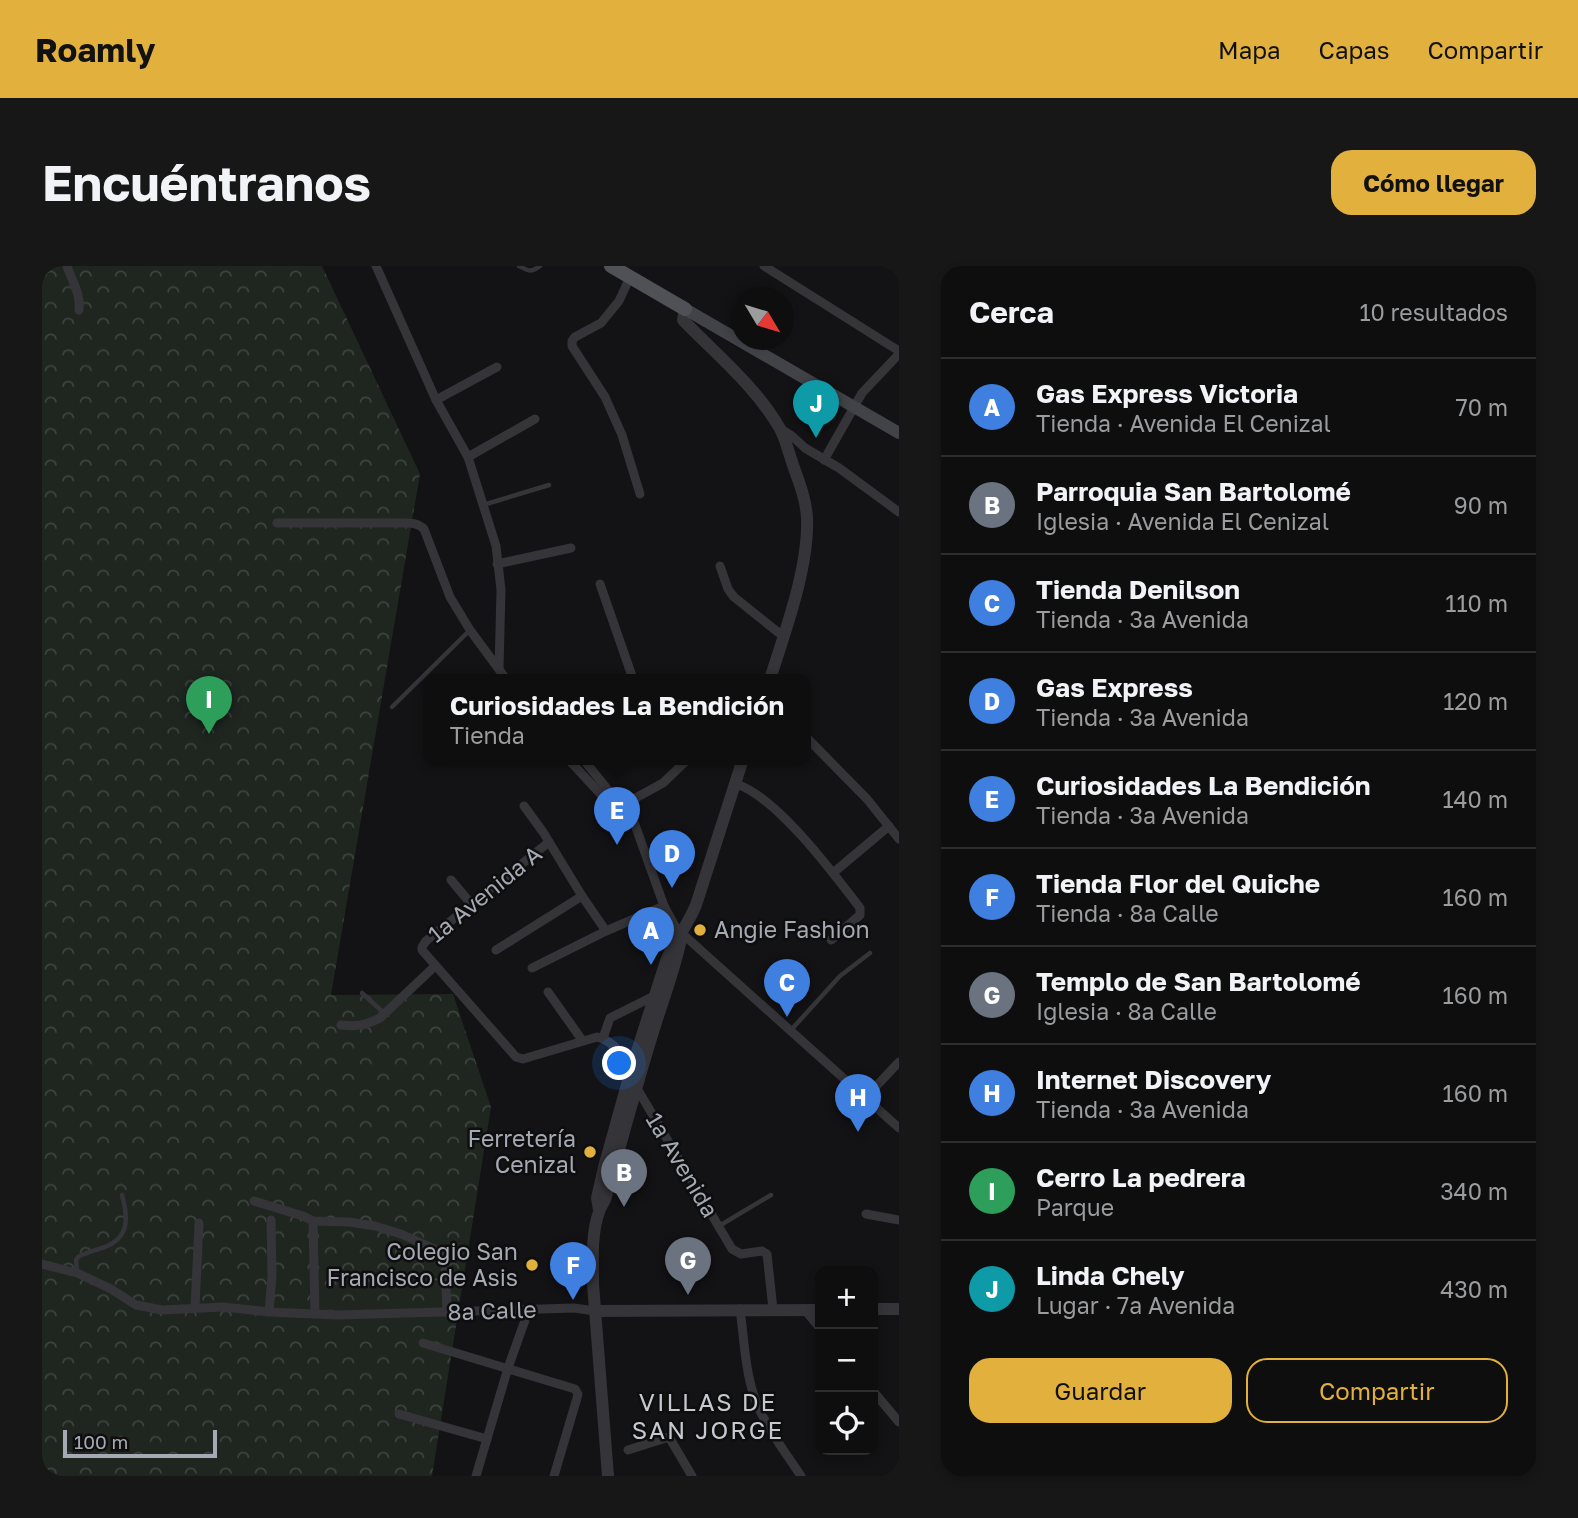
<!DOCTYPE html>
<html lang="es">
<meta charset="utf-8">
<style>
:root{--surface:#0e0e0f;--page:#171718;--text:#f1f3f6;--muted:#9b9c9e;--line:#2e2e2f;--accent:#e1b03d}
body{margin:0;font-family:"Golos Text",sans-serif;background:var(--page);color:var(--text)}
.controls{position:absolute;right:21px;bottom:21px;display:grid;overflow:hidden;border-radius:14px;box-shadow:0 4px 10px #0003}
.controls button{width:63px;height:63px;display:grid;place-items:center;padding:0;border:0;border-bottom:2px solid var(--line);background:var(--surface);color:var(--text);font:35px sans-serif}
.compass{position:absolute;left:689px;top:21px;width:63px;height:63px;border-radius:50%;background:var(--surface);box-shadow:0 4px 10px #0003;rotate:128deg}
.scale{position:absolute;left:21px;bottom:18px;width:154px;box-sizing:border-box;padding-left:7px;border:4px solid #a5a9b3;border-top:0;font-size:19px;line-height:24px;white-space:nowrap;color:#a5a9b3;-webkit-text-stroke:5px #0e0e0f;paint-order:stroke}
.you{position:absolute;left:578px;top:798px;width:24px;height:24px;margin:-18px;border:5px solid #fff;border-radius:50%;background:#1a73e8;box-shadow:0 0 0 10px #1a73e833}
.badge{display:grid;place-items:center;width:46px;height:46px;border-radius:50%;background:var(--accent);color:#fff;font-size:23px;font-weight:700}
.pin{position:absolute;translate:-50% -58px;filter:drop-shadow(0 2px 4px #0008)}
.pin::after{content:'';position:absolute;top:37px;width:24px;height:21px;background:inherit;clip-path:polygon(0 0,100% 0,50% 100%)}
.popup{position:absolute;left:381px;top:408px;width:388px;height:91px;box-sizing:border-box;display:grid;place-content:center;border-radius:14px;background:var(--surface);filter:drop-shadow(0 2px 5px #0005);font-size:23px;white-space:nowrap;color:var(--muted)}
.popup b{font-size:26px;color:var(--text)}
.popup::after{content:'';position:absolute;left:50%;top:100%;margin-left:-14px;border:14px solid transparent;border-top-color:var(--surface)}
.list{margin:0;padding:0;list-style:none}
h2{display:flex;justify-content:space-between;align-items:center;height:91px;margin:0;padding:0 28px;font-size:30px}
h2 small{font-size:23px;font-weight:400;color:var(--muted)}
.list li{display:grid;grid-template-columns:46px 1fr auto;gap:21px;align-items:center;box-sizing:border-box;height:98px;padding:0 28px;border-top:2px solid var(--line)}
.list b{display:block;font-size:26px;white-space:nowrap}
.list p{margin:0;font-size:23px;white-space:nowrap;color:var(--muted)}
.list em{font-size:23px;font-style:normal;color:var(--muted)}
.actions{display:flex;gap:14px;padding:21px 28px}
.actions a{flex:1;padding:16px 0;border:2px solid var(--accent);border-radius:21px;text-align:center;font-size:24px;color:var(--accent)}
.actions .main{background:var(--accent);color:#111}
.icon{flex:none;width:38px;height:38px;fill:none;stroke:currentColor;stroke-width:2;stroke-linecap:round;stroke-linejoin:round}
.map{position:relative;flex:none;width:857px;height:1210px;overflow:hidden;border-radius:21px}
header{display:flex;align-items:center;gap:42px;box-sizing:border-box;height:98px;padding:0 35px;background:var(--accent);color:#111}
header strong{font-size:33px}
nav{display:flex;gap:38px;margin-inline-start:auto;font-size:24px}
.intro{display:flex;align-items:center;justify-content:space-between;box-sizing:border-box;height:168px;padding:0 42px}
h1{margin:0;font-size:49px}
.button{padding:18px 32px;border-radius:21px;background:var(--accent);color:#111;font-size:24px;font-weight:700}
main{display:flex;gap:42px;padding:0 42px}
aside{flex:1;background:var(--surface);border-radius:21px;box-shadow:0 4px 10px #0003}
.map>svg:first-child{display:block}
</style>
<header>
<strong>Roamly</strong>
<nav><a>Mapa</a><a>Capas</a><a>Compartir</a></nav>
</header>
<div class="intro"><h1>Encuéntranos</h1><a class="button">Cómo llegar</a></div>
<main>
<div class="map">
<svg width="857" height="1210" viewBox="0 0 857 1210">
<defs>
<pattern id="park-crowns" width="20" height="18" patternUnits="userSpaceOnUse" patternTransform="scale(1.75)"><rect width="20" height="18" fill="#1f2620"/><path d="M2 6a3 3 0 1 1 6 0M12 15a3 3 0 1 1 6 0" fill="none" stroke="#3d433e"/></pattern>
</defs>
<rect width="100%" height="100%" fill="#131214"/>
<!-- park -->
<path fill="url(#park-crowns)" d="M0 0H280L378 208 289 729 411 728 449 841 390 1210H0Z"/>
<g fill="none" stroke-linecap="round" stroke-linejoin="round">
<!-- service -->
<g stroke="#343439" stroke-width="4.5">
<path d="M477 0C486 5 489 7 498 0"/>
<path d="M441 239 507 219"/>
<path d="M350 441 428 364"/>
<path d="M320 727 342 747"/>
<path d="M749 764 798 710 828 687"/>
<path d="M677 960 729 929"/>
<path d="M35 1007 34 994 36 991C45 986 54 984 63 981 88 971 86 951 80 929"/>
</g>
<!-- minor -->
<g stroke="#343439" stroke-width="9">
<path d="M25 0C30 15 39 28 37 44"/>
<path d="M334 0 394 134 426 191 454 280 459 324 457 403"/>
<path d="M722 0 857 85"/>
<path d="M588 11 577 35 559 57 533 71 530 75V80L563 131 580 169 598 228"/>
<path d="M394 134 455 101"/>
<path d="M739 163 750 170 763 182 797 202 857 246"/>
<path d="M426 191 493 153"/>
<path d="M782 194 820 127 857 88"/>
<path d="M235 257H358C367 257 375 256 382 263L408 331 428 364 464 413"/>
<path d="M455 298 529 282"/>
<path d="M678 300 686 323 692 331 742 371"/>
<path d="M558 318 591 413"/>
<path d="M764 471 825 533 857 573"/>
<path d="M526 493 565 535 569 538 579 540"/>
<path d="M541 493 592 556 622 640 634 662 857 862"/>
<path d="M694 518C734 530 792 608 818 642V649L789 674"/>
<path d="M482 540 501 566 540 630 564 665"/>
<path d="M579 540 621 517 646 493"/>
<path d="M507 576 384 675 380 681V684L474 791 481 793 555 771C572 774 582 791 589 806"/>
<path d="M791 607 847 560"/>
<path d="M409 614 430 639"/>
<path d="M454 684 540 630"/>
<path d="M490 702 564 665 622 640"/>
<path d="M506 726 540 774"/>
<path d="M299 759C314 761 324 759 338 752L393 700"/>
<path d="M561 772 568 752 614 729H616"/>
<path d="M593 819 690 983 699 988 720 985 725 988 731 1043"/>
<path d="M823 832 857 796"/>
<path d="M212 935 261 950 271 955 307 956 333 960 359 968 399 986 403 991V994L405 1047"/>
<path d="M824 948 857 954"/>
<path d="M271 955 273 1048"/>
<path d="M0 998 35 1007 69 1023 94 1039 120 1044 181 1041 227 1046 296 1049 532 1042 553 1045"/>
<path d="M153 1042 157 957"/>
<path d="M698 1043C702 1072 703 1103 712 1130 721 1157 743 1186 759 1210"/>
<path d="M763 1044 778 1062"/>
<path d="M227 1046 230 1010 229 954"/>
<path d="M381 1077 533 1123 536 1128 535 1132 512 1210"/>
<path d="M831 1125 857 1156"/>
<path d="M357 1148 445 1173"/>
<path d="M586 1184 627 1171 650 1210"/>
<path d="M434 1210 466 1102 487 1043"/>
</g>
<!-- tertiary -->
<g stroke="#343439" stroke-width="12">
<path d="M643 43 641 54C674 88 713 120 737 161 743 171 746 184 750 196 756 214 764 232 765 252 767 301 743 366 728 413"/>
<path d="M557 944 555 932 562 901 589 804 624 695C632 675 646 659 654 639L701 493"/>
<path d="M831 1043H857"/>
<path d="M553 1045 778 1044"/>
<path d="M566 1210 551 1018C551 995 549 968 557 946 558 941 562 937 564 931 579 876 594 821 611 766 621 733 634 701 640 668"/>
</g>
<!-- secondary -->
<path stroke="#424348" stroke-width="12" d="M643 43 857 167"/>
<!-- primary -->
<path stroke="#505157" stroke-width="14" d="M569 0 643 43"/>
</g>
<!-- markers -->
<g fill="#e1b03d" stroke="#0e0e0f" stroke-width="2.5">
<circle cx="658" cy="664" r="7"/>
<circle cx="548" cy="886" r="7"/>
<circle cx="490" cy="999" r="7"/>
</g>
<g text-anchor="middle" stroke-width="5" stroke-linejoin="round" paint-order="stroke">
<!-- street labels -->
<g font-size="23" fill="#a5a9b3" stroke="#0e0e0f">
<text transform="translate(443 628) rotate(-39)" y="8">1a Avenida A</text>
<text transform="translate(640 899) rotate(59)" y="8">1a Avenida</text>
<text transform="translate(450 1045) rotate(-2)" y="8">8a Calle</text>
</g>
<!-- poi labels -->
<g font-size="23" fill="#a5a9b3" stroke="#0e0e0f" text-anchor="end">
<text x="672" y="672" text-anchor="start">Angie Fashion</text>
<text x="534" y="881">Ferretería<tspan x="534" dy="26">Cenizal</tspan></text>
<text x="476" y="994">Colegio San<tspan x="476" dy="26">Francisco de Asis</tspan></text>
</g>
<!-- neighbourhood labels -->
<g font-size="24" letter-spacing="2" fill="#c6c8d0" stroke="#0e0e0f">
<text x="666" y="1145">VILLAS DE<tspan x="666" dy="28">SAN JORGE</tspan></text>
</g>
</g>
</svg>
<div class="controls">
<button>+</button>
<button>−</button>
<button><svg class="icon" aria-label="locate" viewBox="0 0 24 24"><circle cx="12" cy="12" r="6"/><path d="M12 2v4M12 18v4M2 12h4M18 12h4"/></svg></button>
</div>
<svg class="compass" viewBox="-18 -18 36 36"><path d="M0-13l5 13h-10z" fill="#e53935"/><path d="M0 13l5-13h-10z" fill="#9b9c9e"/></svg>
<div class="scale">100 m</div>
<div class="you"></div>
<div class="pin badge" style="left:609px;top:699px;background:#3f7fe0">A</div>
<div class="pin badge" style="left:582px;top:941px;background:#6b7280">B</div>
<div class="pin badge" style="left:745px;top:751px;background:#3f7fe0">C</div>
<div class="pin badge" style="left:630px;top:622px;background:#3f7fe0">D</div>
<div class="pin badge" style="left:575px;top:579px;background:#3f7fe0">E</div>
<div class="popup"><b>Curiosidades La Bendición</b>Tienda</div>
<div class="pin badge" style="left:531px;top:1034px;background:#3f7fe0">F</div>
<div class="pin badge" style="left:646px;top:1029px;background:#6b7280">G</div>
<div class="pin badge" style="left:816px;top:866px;background:#3f7fe0">H</div>
<div class="pin badge" style="left:167px;top:468px;background:#2e9e5b">I</div>
<div class="pin badge" style="left:774px;top:172px;background:#0f9aa8">J</div>
</div>
<aside>
<h2>Cerca<small>10 resultados</small></h2>
<ul class="list">
<li><span class="badge" style="background:#3f7fe0">A</span><div><b>Gas Express Victoria</b><p>Tienda · Avenida El Cenizal</p></div><em>70 m</em></li>
<li><span class="badge" style="background:#6b7280">B</span><div><b>Parroquia San Bartolomé</b><p>Iglesia · Avenida El Cenizal</p></div><em>90 m</em></li>
<li><span class="badge" style="background:#3f7fe0">C</span><div><b>Tienda Denilson</b><p>Tienda · 3a Avenida</p></div><em>110 m</em></li>
<li><span class="badge" style="background:#3f7fe0">D</span><div><b>Gas Express</b><p>Tienda · 3a Avenida</p></div><em>120 m</em></li>
<li><span class="badge" style="background:#3f7fe0">E</span><div><b>Curiosidades La Bendición</b><p>Tienda · 3a Avenida</p></div><em>140 m</em></li>
<li><span class="badge" style="background:#3f7fe0">F</span><div><b>Tienda Flor del Quiche</b><p>Tienda · 8a Calle</p></div><em>160 m</em></li>
<li><span class="badge" style="background:#6b7280">G</span><div><b>Templo de San Bartolomé</b><p>Iglesia · 8a Calle</p></div><em>160 m</em></li>
<li><span class="badge" style="background:#3f7fe0">H</span><div><b>Internet Discovery</b><p>Tienda · 3a Avenida</p></div><em>160 m</em></li>
<li><span class="badge" style="background:#2e9e5b">I</span><div><b>Cerro La pedrera</b><p>Parque</p></div><em>340 m</em></li>
<li><span class="badge" style="background:#0f9aa8">J</span><div><b>Linda Chely</b><p>Lugar · 7a Avenida</p></div><em>430 m</em></li>
</ul>
<div class="actions"><a class="main">Guardar</a><a>Compartir</a></div>
</aside>
</main>
